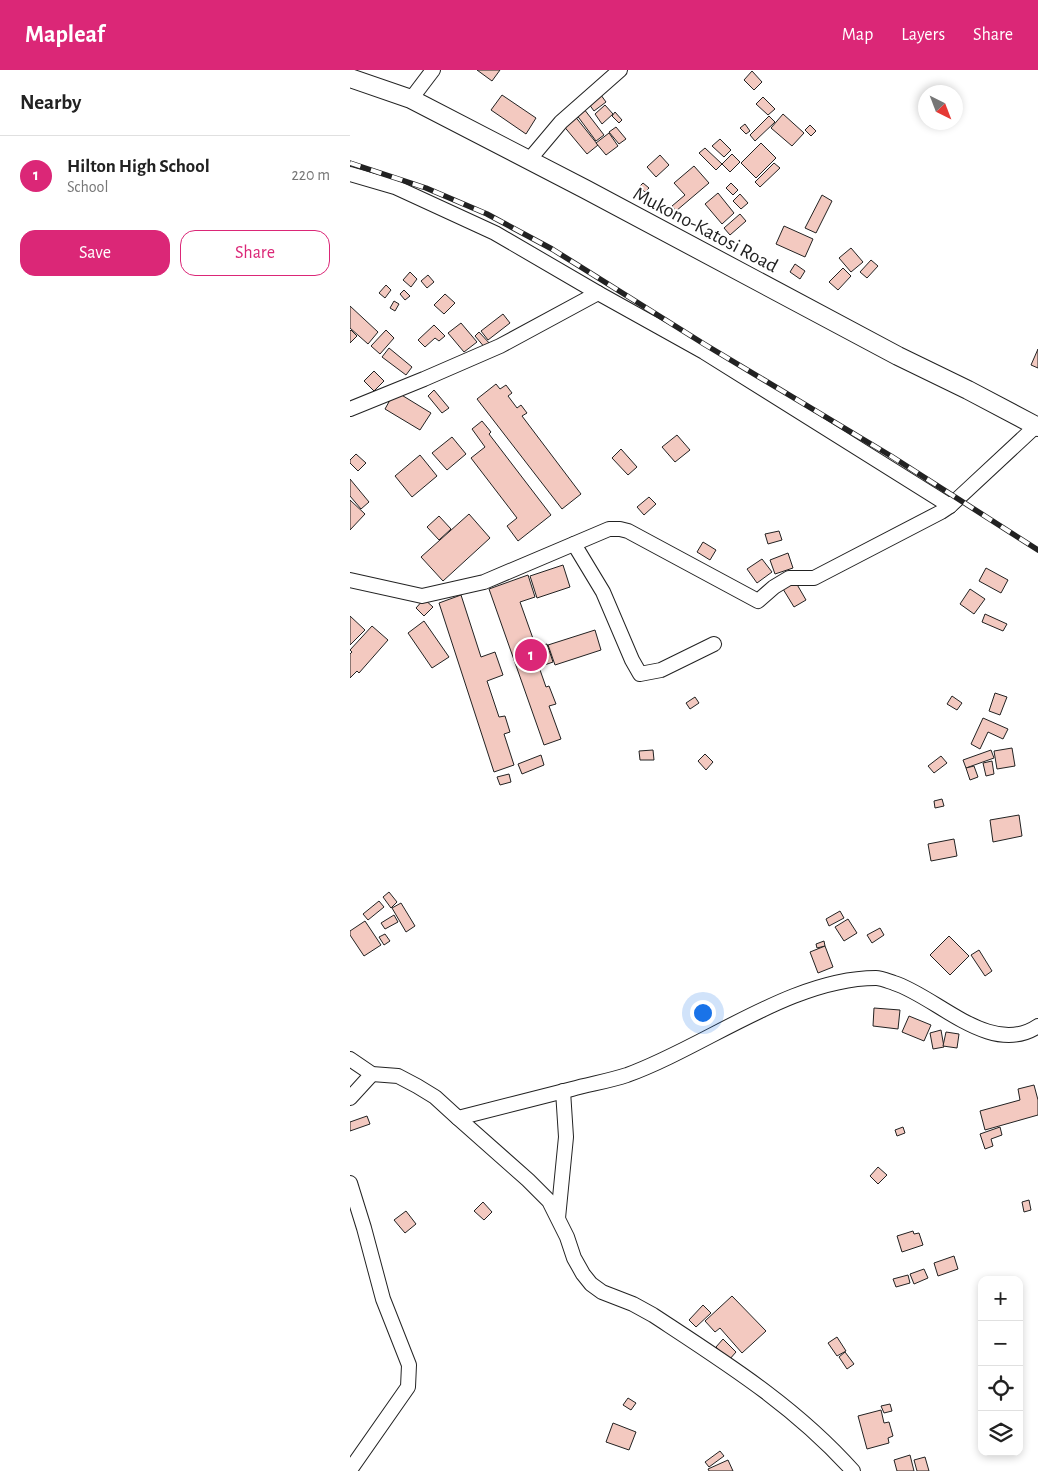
<!DOCTYPE html>
<meta charset="utf-8">
<style>
:root{--surface:#fff;--page:#f2f2f2;--text:#222;--muted:#767676;--line:#e0e0e0;--accent:#db2777}
body{margin:0;font-family:"Alegreya Sans",sans-serif;background:var(--page);color:var(--text)}
.controls{position:absolute;right:15px;bottom:15px;display:grid;overflow:hidden;border-radius:10px;box-shadow:0 2px 8px #0003}
.controls button{width:45px;height:45px;display:grid;place-items:center;padding:0;border:0;border-bottom:1px solid var(--line);background:var(--surface);color:var(--text);font:25px sans-serif}
.compass{position:absolute;left:568px;top:15px;width:45px;height:45px;border-radius:50%;background:var(--surface);box-shadow:0 2px 8px #0003;rotate:138deg}
.you{position:absolute;left:352px;top:942px;width:18px;height:18px;margin:-12px;border:4px solid #fff;border-radius:50%;background:#1a73e8;box-shadow:0 0 0 8px #1a73e833}
.badge{display:grid;place-items:center;width:32px;height:32px;border-radius:50%;background:var(--accent);color:#fff;font-size:16px;font-weight:700}
.pin{position:absolute;translate:-50% -50%;border:2px solid #fff;box-shadow:0 1px 5px #0006}
.list{margin:0;padding:0;list-style:none}
h2{display:flex;justify-content:space-between;align-items:center;height:65px;margin:0;padding:0 20px;font-size:21px}
h2 small{font-size:16px;font-weight:400;color:var(--muted)}
.list li{display:grid;grid-template-columns:32px 1fr auto;gap:15px;align-items:center;box-sizing:border-box;height:80px;padding:0 20px;border-top:1px solid var(--line)}
.list b{display:block;font-size:19px;white-space:nowrap}
.list p{margin:0;font-size:16px;white-space:nowrap;color:var(--muted)}
.list em{font-size:16px;font-style:normal;color:var(--muted)}
.actions{display:flex;gap:10px;padding:15px 20px}
.actions a{flex:1;padding:11px 0;border:1px solid var(--accent);border-radius:15px;text-align:center;font-size:18px;color:var(--accent)}
.actions .main{background:var(--accent);color:#fff}
.icon{flex:none;width:28px;height:28px;fill:none;stroke:currentColor;stroke-width:2;stroke-linecap:round;stroke-linejoin:round}
.map{position:relative;flex:none;width:688px;height:1401px;overflow:hidden}
header{display:flex;align-items:center;gap:30px;box-sizing:border-box;height:70px;padding:0 25px;background:var(--accent);color:#fff}
header strong{font-size:24px}
nav{display:flex;gap:28px;margin-inline-start:auto;font-size:18px}
main{display:flex}
aside{flex:1;background:var(--surface)}
.map>svg:first-child{display:block}
</style>
<header>
<strong>Mapleaf</strong>
<nav><a>Map</a><a>Layers</a><a>Share</a></nav>
</header>
<main>
<aside>
<h2>Nearby<small></small></h2>
<ul class="list">
<li><span class="badge">1</span><div><b>Hilton High School</b><p>School</p></div><em>220 m</em></li>
</ul>
<div class="actions"><a class="main">Save</a><a>Share</a></div>
</aside>
<div class="map">
<svg width="688" height="1401" viewBox="0 0 688 1401">
<rect width="100%" height="100%" fill="#fff"/>
<!-- building -->
<g fill="#f3c9c0" stroke="#222">
<path d="M127 0H150L142 11Z"/>
<path d="M402 1 412 12 404 20 394 10Z"/>
<path d="M248 21 256 32 244 41 236 30Z"/>
<path d="M152 25 186 48 176 64 141 40Z"/>
<path d="M413 27 425 39 418 45 406 34Z"/>
<path d="M255 35 263 44 252 54 245 44Z"/>
<path d="M234 39 254 65 246 71 226 44Z"/>
<path d="M265 42 272 50 269 53 262 46Z"/>
<path d="M433 44 454 63 442 76 421 58Z"/>
<path d="M224 45 248 75 237 84 212 54Z"/>
<path d="M419 46 425 52 405 71 400 65Z"/>
<path d="M395 54 400 61 396 64 390 58Z"/>
<path d="M460 55 466 61 461 66 455 60Z"/>
<path d="M266 57 276 69 269 74 259 62Z"/>
<path d="M259 63 268 76 256 85 246 73Z"/>
<path d="M370 69 381 80 374 87 362 76Z"/>
<path d="M411 73 426 88 406 108 391 93Z"/>
<path d="M355 78 372 94 366 100 349 83Z"/>
<path d="M382 84 390 92 380 102 372 94Z"/>
<path d="M310 85 319 95 306 107 297 97Z"/>
<path d="M424 93 430 98 410 117 405 112Z"/>
<path d="M344 96 359 113 326 141 322 136 335 125 324 113Z"/>
<path d="M293 113 299 118 295 122 289 117Z"/>
<path d="M381 113 388 120 383 125 376 118Z"/>
<path d="M368 123 384 143 372 154 355 134Z"/>
<path d="M390 124 398 133 391 139 383 131Z"/>
<path d="M472 125 482 131 466 163 455 158Z"/>
<path d="M390 144 396 151 380 165 374 158Z"/>
<path d="M434 156 463 169 455 187 426 174Z"/>
<path d="M501 178 513 192 501 202 489 188Z"/>
<path d="M521 190 528 196 517 208 510 202Z"/>
<path d="M445 194 455 201 450 209 440 202Z"/>
<path d="M493 198 501 206 488 220 479 212Z"/>
<path d="M60 202 67 209 61 217 53 210Z"/>
<path d="M78 205 84 212 77 218 71 211Z"/>
<path d="M36 215 41 220 35 228 29 223Z"/>
<path d="M54 220 60 226 55 230 50 224Z"/>
<path d="M95 224 105 233 94 244 84 235Z"/>
<path d="M44 231 49 234 45 241 40 238Z"/>
<path d="M0 236 28 262 18 274 0 258Z"/>
<path d="M153 244 160 253 138 270 131 261Z"/>
<path d="M111 253 127 272 114 282 98 263Z"/>
<path d="M84 255 95 266 89 271 85 268 75 277 68 270Z"/>
<path d="M1 260 7 266 0 273V261Z"/>
<path d="M36 260 44 268 30 284 21 276Z"/>
<path d="M129 262 141 275 136 279 125 266Z"/>
<path d="M39 278 62 297 56 305 32 287Z"/>
<path d="M688 279V298L681 295Z"/>
<path d="M24 301 34 311 24 321 14 311Z"/>
<path d="M146 314 150 319 156 315 162 323 158 326 167 338 171 335 177 343 172 346 231 424 212 439 127 329Z"/>
<path d="M84 320 99 338 92 343 78 326Z"/>
<path d="M45 321 81 343 70 360 35 339Z"/>
<path d="M132 351 141 362 139 364 201 445 168 471 157 456 167 448 121 388 135 377 122 359Z"/>
<path d="M327 365 340 380 325 392 312 377Z"/>
<path d="M102 367 116 384 97 400 82 383Z"/>
<path d="M271 379 287 397 278 405 262 388Z"/>
<path d="M6 384 16 393 8 401 0 393V390Z"/>
<path d="M70 385 87 406 62 427 45 406Z"/>
<path d="M0 409 19 432 11 439 0 426Z"/>
<path d="M299 427 306 434 294 445 287 437Z"/>
<path d="M0 430 15 444 0 460Z"/>
<path d="M119 444 140 468 93 511 71 487Z"/>
<path d="M89 446 101 459 89 470 77 457Z"/>
<path d="M429 461 432 470 418 474 415 464Z"/>
<path d="M353 472 366 480 360 490 347 482Z"/>
<path d="M438 483 443 498 425 504 420 490Z"/>
<path d="M412 489 422 502 407 513 397 499Z"/>
<path d="M213 495 220 517 187 528 180 506Z"/>
<path d="M636 498 658 510 651 523 629 511Z"/>
<path d="M178 505 185 527 170 532 186 577 197 574 203 592 189 597 196 617 199 616 206 634 199 636 211 669 194 675 139 519Z"/>
<path d="M445 511 456 530 444 537 433 519Z"/>
<path d="M620 519 635 529 624 544 610 534Z"/>
<path d="M111 525 131 587 145 582 153 605 137 611 149 647 155 646 160 662 154 664 164 695 144 702 89 533Z"/>
<path d="M74 529 83 537 74 546 66 538Z"/>
<path d="M635 544 657 554 653 561 632 552Z"/>
<path d="M0 546 15 560 0 575Z"/>
<path d="M74 551 99 587 82 598 58 563Z"/>
<path d="M22 556 38 570 9 603 7 601 0 608V584L2 582 0 580Z"/>
<path d="M245 560 251 580 205 595 198 575Z"/>
<path d="M645 623 657 627 650 645 639 641Z"/>
<path d="M602 626 612 633 607 640 597 634Z"/>
<path d="M345 627 349 633 340 639 336 633Z"/>
<path d="M633 648 658 659 653 669 638 662 630 679 621 674Z"/>
<path d="M662 678 665 696 647 699 644 681Z"/>
<path d="M303 680 304 690H290L289 681Z"/>
<path d="M641 680 644 688 616 698 613 690Z"/>
<path d="M355 684 363 692 356 700 348 691Z"/>
<path d="M191 685 194 695 172 704 168 694Z"/>
<path d="M591 686 597 693 584 703 578 696Z"/>
<path d="M642 691 644 704 636 706 633 693Z"/>
<path d="M624 696 628 707 620 710 616 698Z"/>
<path d="M159 704 161 712 150 715 147 707Z"/>
<path d="M592 729 594 736 585 738 584 731Z"/>
<path d="M669 745 672 766 643 772 640 750Z"/>
<path d="M604 769 607 786 581 791 578 774Z"/>
<path d="M39 822 47 832 41 838 33 827Z"/>
<path d="M29 831 34 837 18 850 13 844Z"/>
<path d="M51 833 65 856 56 862 42 838Z"/>
<path d="M490 841 494 848 479 856 476 849Z"/>
<path d="M44 845 48 852 35 859 31 853Z"/>
<path d="M498 849 507 863 494 871 485 857Z"/>
<path d="M15 851 31 875 14 886 0 865V861Z"/>
<path d="M530 858 534 865 522 873 517 865Z"/>
<path d="M35 864 40 871 34 875 29 867Z"/>
<path d="M599 866 619 886 600 905 580 885Z"/>
<path d="M474 871 475 876 467 878 466 874Z"/>
<path d="M475 876 483 897 468 903 460 882Z"/>
<path d="M629 880 642 901 635 906 621 885Z"/>
<path d="M524 938 550 940 548 959 523 956Z"/>
<path d="M559 946 581 955 574 971 552 962Z"/>
<path d="M591 960 594 977 583 979 580 963Z"/>
<path d="M596 962 609 964 607 978 593 976Z"/>
<path d="M684 1015 688 1030V1045L635 1060 630 1041 670 1030 668 1019Z"/>
<path d="M17 1046 20 1054 0 1061V1052Z"/>
<path d="M553 1057 555 1063 547 1066 545 1060Z"/>
<path d="M650 1057 652 1065 641 1069 643 1076 635 1079 630 1064Z"/>
<path d="M528 1097 537 1105 528 1114 520 1106Z"/>
<path d="M679 1130 681 1140 674 1142 672 1132Z"/>
<path d="M133 1132 142 1142 134 1150 124 1141Z"/>
<path d="M56 1141 66 1154 55 1163 44 1150Z"/>
<path d="M563 1161 564 1164 569 1163 573 1175 552 1182 547 1166Z"/>
<path d="M604 1186 608 1199 588 1206 584 1193Z"/>
<path d="M574 1199 578 1208 564 1214 560 1204Z"/>
<path d="M558 1205 560 1213 546 1217 543 1209Z"/>
<path d="M382 1226 416 1261 392 1283 370 1258 365 1262 355 1251Z"/>
<path d="M353 1235 361 1243 346 1257 339 1250Z"/>
<path d="M487 1267 496 1281 487 1286 478 1273Z"/>
<path d="M373 1269 386 1282 379 1290 366 1277Z"/>
<path d="M495 1282 504 1294 497 1299 489 1287Z"/>
<path d="M278 1328 286 1333 281 1340 273 1335Z"/>
<path d="M540 1334 542 1341 534 1343 531 1336Z"/>
<path d="M531 1340 534 1353 539 1352 543 1366 538 1368 539 1373 517 1379 508 1346Z"/>
<path d="M263 1353 286 1362 279 1380 256 1372Z"/>
<path d="M370 1381 374 1386 359 1397 355 1392Z"/>
<path d="M560 1385 564 1401H547L544 1390Z"/>
<path d="M575 1387 579 1401H567L564 1390Z"/>
<path d="M378 1390 383 1401H359L358 1399Z"/>
</g>
<g fill="none" stroke-linecap="round" stroke-linejoin="round">
<defs>
<g id="minor">
<path d="M61 29 83 0"/>
<path d="M179 90 211 52 270 0"/>
<path d="M0 104 45 117 145 163 248 223"/>
<path d="M0 339 74 309 150 276 248 223 354 282 600 436"/>
<path d="M224 474 253 522 282 590 290 604 311 600 364 574"/>
<path d="M0 510 72 526 134 512 259 459H270L278 461 408 531 424 517 439 508H464L591 442 600 436 686 356"/>
<path d="M0 989 22 1004 48 1006 67 1016 85 1027 108 1048C146 1038 184 1029 222 1019 240 1014 259 1011 277 1005 355 977 442 908 526 908 531 908 538 911 544 913 586 926 641 988 688 956"/>
<path d="M0 1028 22 1004"/>
<path d="M108 1048 178 1110 199 1131 217 1167 224 1188 233 1204 241 1214 252 1222 283 1234 303 1245C376 1293 445 1336 503 1401"/>
<path d="M0 1113 14 1158 33 1229 59 1295 58 1317 0 1400"/>
<path d="M208 1148 216 1067 213 1021"/>
</g>
<path id="major" d="M0 8 61 29 235 119 548 286 618 320 688 357"/>
</defs>
<!-- minor casing -->
<use href="#minor" stroke="#222" stroke-width="16"/>
<!-- major casing -->
<use href="#major" stroke="#222" stroke-width="20"/>
<!-- minor -->
<use href="#minor" stroke="#fff" stroke-width="14"/>
<!-- major -->
<use href="#major" stroke="#fff" stroke-width="18"/>
<defs>
<path id="rail" d="M0 93 76 118 137 144 202 179 354 274 541 386 688 480"/>
</defs>
<!-- rail casing -->
<use href="#rail" stroke="#222" stroke-width="5.5"/>
<!-- rail -->
<use href="#rail" stroke="#fff" stroke-width="4" stroke-dasharray="11" stroke-linecap="butt"/>
</g>
<g text-anchor="middle" stroke-width="4" stroke-linejoin="round" paint-order="stroke">
<!-- street labels -->
<g font-size="20" fill="#222" stroke="#fff">
<text transform="translate(356 159) rotate(28)" y="7">Mukono-Katosi Road</text>
</g>
</g>
</svg>
<div class="controls">
<button>+</button>
<button>−</button>
<button><svg class="icon" aria-label="locate" viewBox="0 0 24 24"><circle cx="12" cy="12" r="6"/><path d="M12 2v4M12 18v4M2 12h4M18 12h4"/></svg></button>
<button><svg class="icon" aria-label="layers" viewBox="0 0 24 24"><path d="M12 4l9 5-9 5-9-5zM3 14l9 5 9-5"/></svg></button>
</div>
<svg class="compass" viewBox="-18 -18 36 36"><path d="M0-13l5 13h-10z" fill="#e53935"/><path d="M0 13l5-13h-10z" fill="#767676"/></svg>
<div class="you"></div>
<div class="pin badge" style="left:181px;top:585px">1</div>
</div>
</main>
